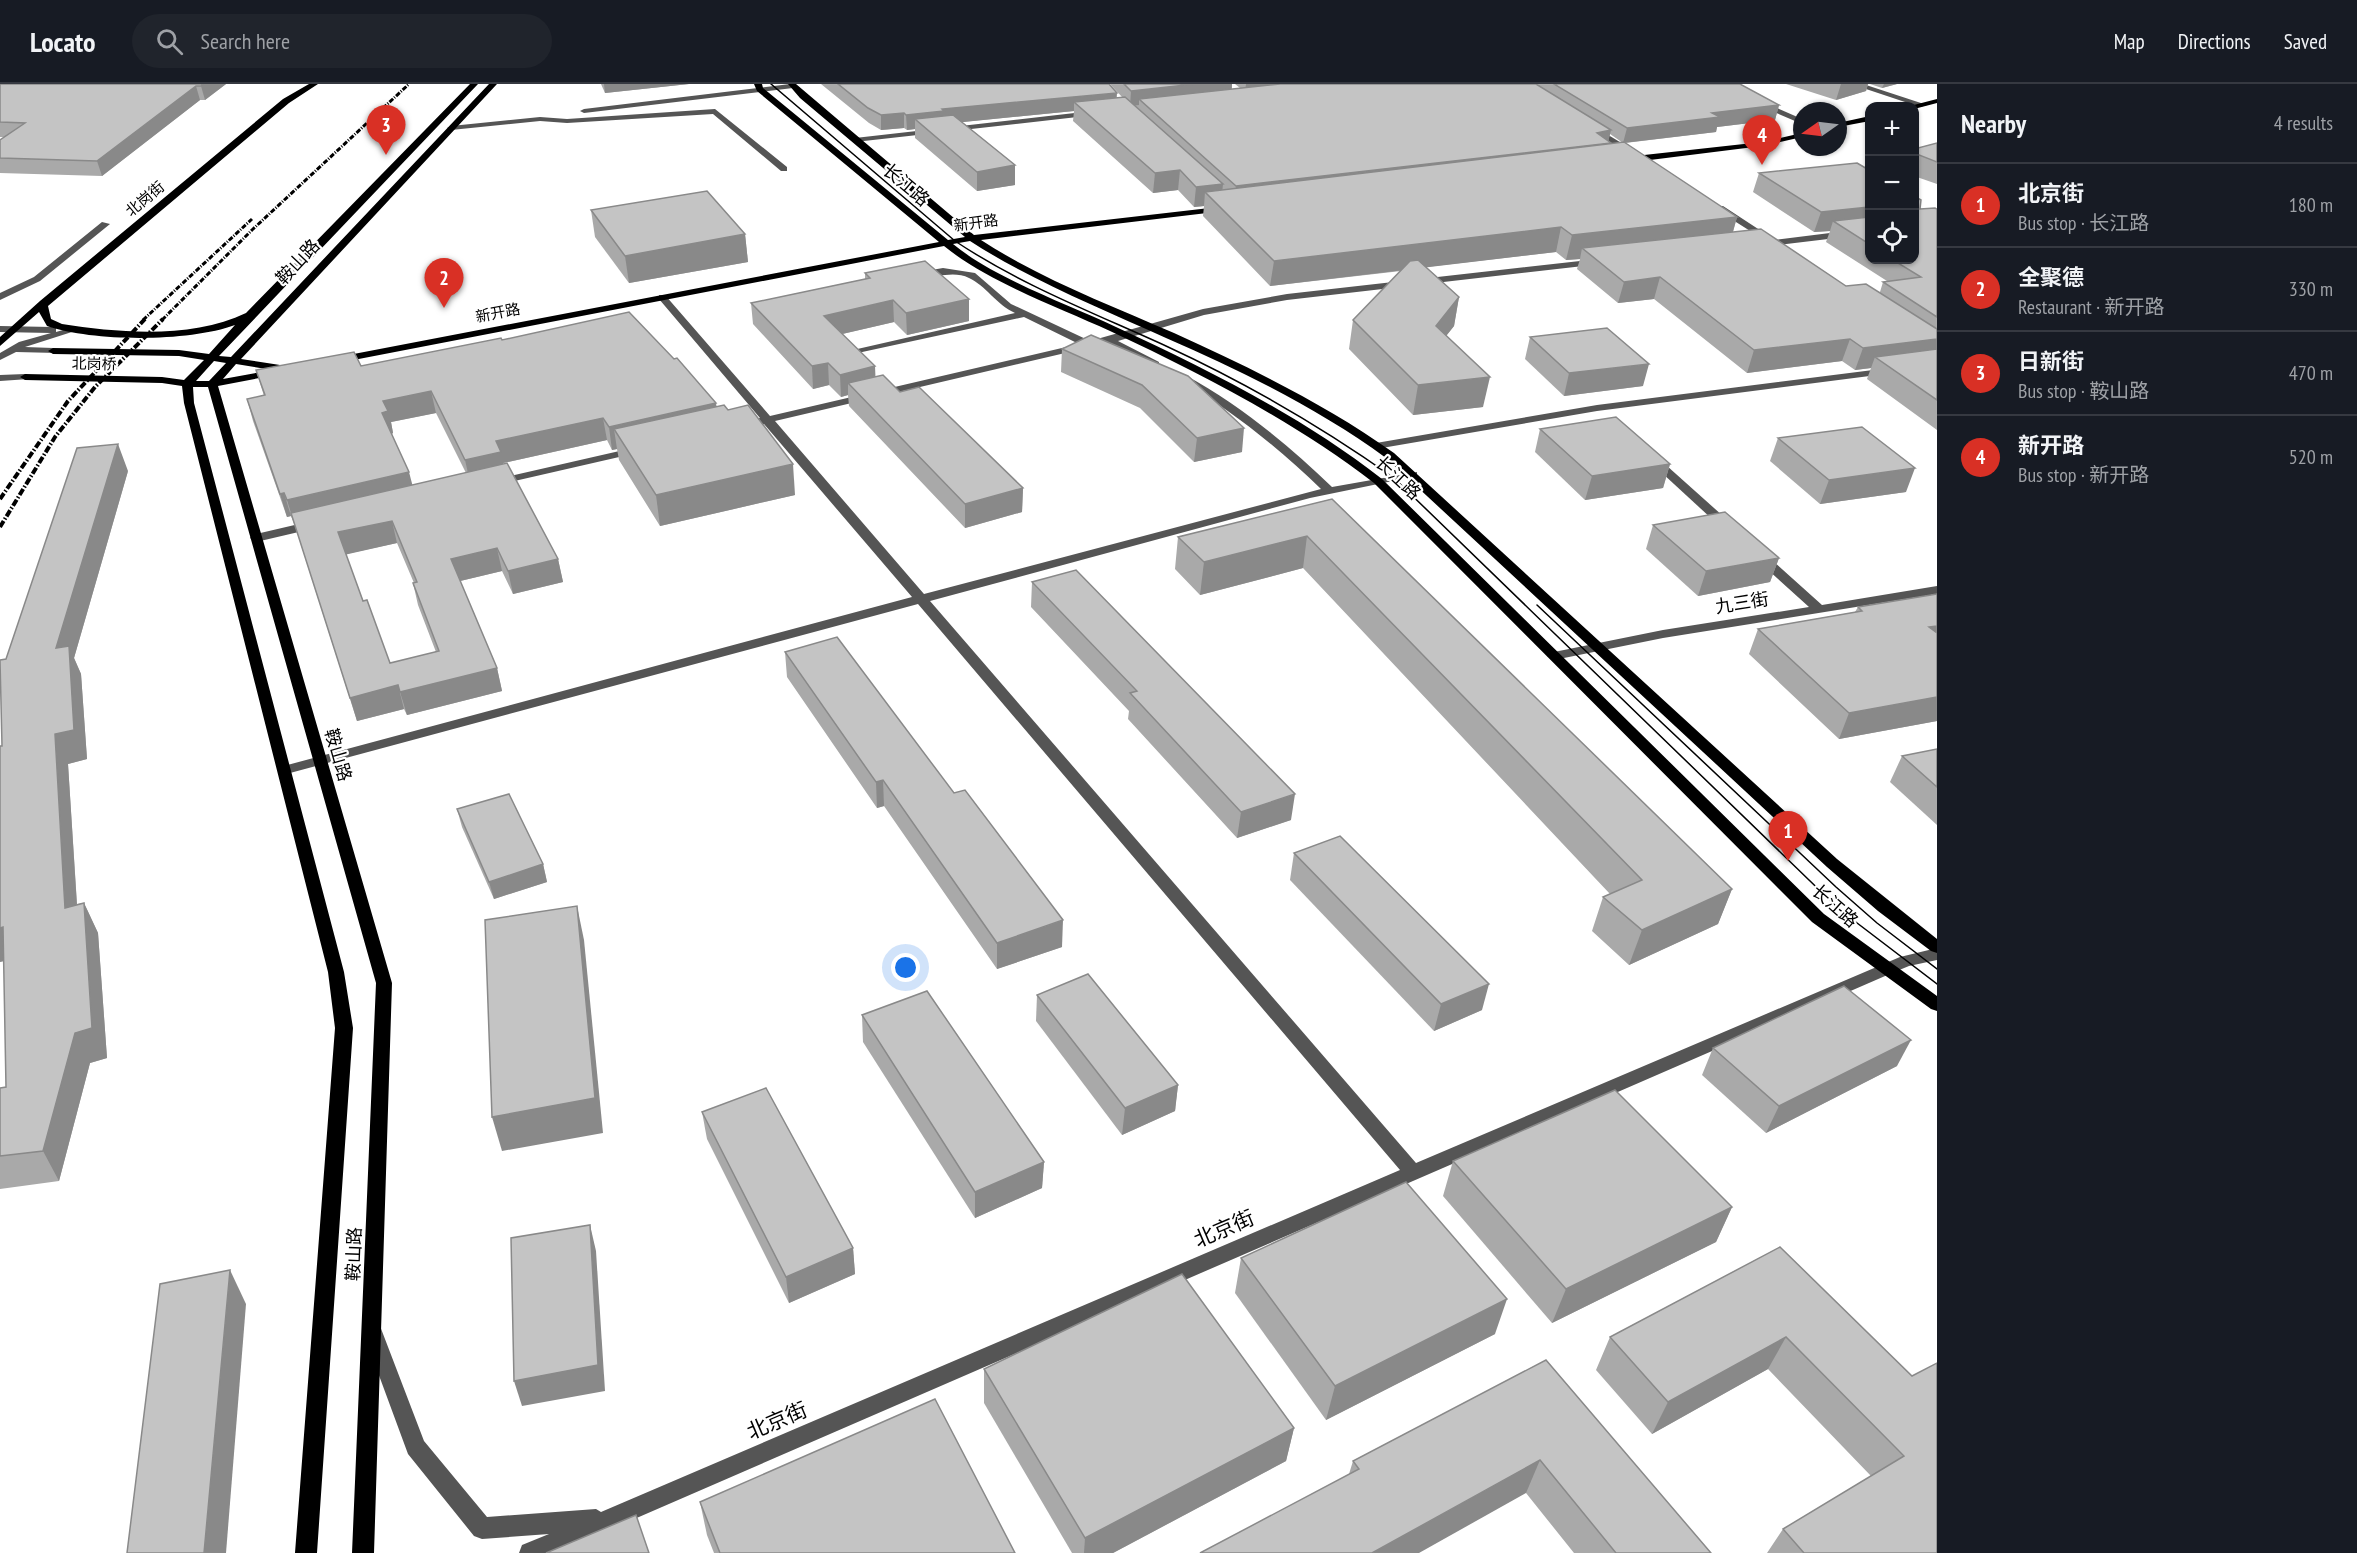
<!DOCTYPE html>
<meta charset="utf-8">
<style>
:root{--surface:#171b24;--page:#20242c;--text:#f1f3f6;--muted:#9ea1a6;--line:#363941;--accent:#d93025}
body{margin:0;font-family:"PT Sans Narrow","Noto Sans SC",sans-serif;background:var(--page);color:var(--text)}
.controls{position:absolute;right:18px;top:18px;display:grid;overflow:hidden;border-radius:12px;box-shadow:0 2px 4px #0004}
.controls button{width:54px;height:54px;display:grid;place-items:center;padding:0;border:0;border-bottom:2px solid var(--line);background:var(--surface);color:var(--text);font:30px sans-serif}
.compass{position:absolute;left:1793px;top:18px;width:54px;height:54px;border-radius:50%;background:var(--surface);box-shadow:0 2px 4px #0004;rotate:256deg}
.you{position:absolute;left:906px;top:884px;width:21px;height:21px;margin:-15px;border:4px solid #fff;border-radius:50%;background:#1a73e8;box-shadow:0 0 0 9px #1a73e833}
.badge{display:grid;place-items:center;width:39px;height:39px;border-radius:50%;background:var(--accent);color:#fff;font-size:20px;font-weight:700}
.pin{position:absolute;translate:-50% -50px;filter:drop-shadow(0 2px 3px #0008)}
.pin::after{content:'';position:absolute;top:32px;width:21px;height:18px;background:inherit;clip-path:polygon(0 0,100% 0,50% 100%)}
.list{margin:0;padding:0;list-style:none}
h2{display:flex;justify-content:space-between;align-items:center;height:78px;margin:0;padding:0 24px;font-size:26px}
h2 small{font-size:20px;font-weight:400;color:var(--muted)}
.list li{display:grid;grid-template-columns:39px 1fr auto;gap:18px;align-items:center;box-sizing:border-box;height:84px;padding:0 24px;border-top:2px solid var(--line)}
.list b{display:block;font-size:22px;white-space:nowrap}
.list p{margin:0;font-size:20px;white-space:nowrap;color:var(--muted)}
.list em{font-size:20px;font-style:normal;color:var(--muted)}
.icon{flex:none;width:33px;height:33px;fill:none;stroke:currentColor;stroke-width:2;stroke-linecap:round;stroke-linejoin:round}
.map{position:relative;flex:none;width:1937px;height:1469px;overflow:hidden}
header{display:flex;align-items:center;gap:36px;box-sizing:border-box;height:84px;padding:0 30px;background:var(--surface);border-bottom:2px solid var(--line)}
header strong{font-size:28px}
nav{display:flex;gap:33px;margin-inline-start:auto;font-size:21px}
.search{width:420px;height:54px;background:var(--page);display:flex;align-items:center;gap:15px;box-sizing:border-box;padding:0 21px;border-radius:33px;color:var(--muted);font-size:22px}
main{display:flex}
aside{flex:1;background:var(--surface)}
.map>svg:first-child{display:block}
</style>
<header>
<strong>Locato</strong>
<div class="search"><svg class="icon" aria-label="search" viewBox="0 0 24 24"><circle cx="10" cy="10" r="6"/><path d="M15 15l6 6"/></svg>Search here</div>
<nav><a>Map</a><a>Directions</a><a>Saved</a></nav>
</header>
<main>
<div class="map">
<svg width="1937" height="1469" viewBox="0 0 1937 1469">
<rect width="100%" height="100%" fill="#fff"/>
<g fill="none" stroke-linecap="round" stroke-linejoin="round">
<!-- minor -->
<g fill="#555" fill-rule="evenodd">
<path d="M790 0 797 2 793 4 584 29 580 27 584 25Z"/>
<path d="M1851 0H1863L1927 21 1920 23Z"/>
<path d="M1761 17 1802 35V40L1758 21 1757 19Z"/>
<path d="M715 25 787 83V87H781L713 30 567 39 540 37 451 46 447 44 451 42 540 33 567 35Z"/>
<path d="M1092 27H1095V31L855 58 851 56 855 54Z"/>
<path d="M1589 43H1595L1638 69 1631 71 1589 47Z"/>
<path d="M1717 122H1723L1775 156 1870 144V150L1762 163 1757 160 1766 157 1717 126Z"/>
<path d="M102 138 110 140 40 197 0 216V209L34 193Z"/>
<path d="M1598 175 1601 176V180L1287 216 1204 231 1118 257 1159 278V282L1155 283 1108 259 775 337 924 510 1321 405C1277 363 1231 325 1177 295V291H1185C1240 321 1287 360 1332 403L1417 388V392L1310 414 930 517 1416 1079 1900 873 1937 864V876L1909 882 1892 889 556 1469H519L522 1461 549 1450 482 1455 474 1452 408 1370 363 1248 366 1242 373 1239 380 1242 424 1357 487 1433 596 1425 601 1428 1400 1086 918 520 290 689H280L278 686 280 683 912 513 764 340 736 344V340L760 334 659 215V211H665L770 332 1079 260 1024 233 853 270V266L1015 229C997 221 985 201 969 194 953 186 933 195 917 193V189L920 188 943 184 975 189 1011 220 1090 257 1203 225 1287 210Z"/>
<path d="M0 242 52 243 56 244V248L70 244 75 247 25 263 53 264 58 267 57 269 16 268 0 276V269L19 258 51 249 0 248Z"/>
<path d="M1889 284 1894 287 1893 289 1597 327 1376 365 1370 362 1376 359 1597 321Z"/>
<path d="M25 290 29 291V295L0 297V291Z"/>
<path d="M637 363 643 366 641 368 497 401 491 398 497 395Z"/>
<path d="M1653 372 1657 373 1733 441V447H1725L1649 377 1647 375Z"/>
<path d="M316 436 320 437V443L256 458 250 454 252 451Z"/>
<path d="M1760 468 1764 469 1822 521 1937 502V510L1663 554 1554 576 1547 572 1554 568 1663 546 1809 523 1756 475 1754 472Z"/>
</g>
<!-- major -->
<g fill="#000" fill-rule="evenodd">
<path d="M309 0H318L289 19 48 222 51 235 62 240C119 249 193 255 246 229L470 0H478L219 272 231 273 489 0H497L241 275 280 281V290L218 302 392 899 374 1469H352L376 899 208 303H193L194 319 344 888 353 944 317 1469H295L335 944 328 888 184 319 182 302 162 299 25 296 20 293 25 290 162 293 184 296 204 276 179 272 53 270 48 267 53 264 179 266 209 270 235 241C189 258 94 258 47 242L39 228 0 262V253L40 217 283 15ZM214 277 226 279 209 297H196ZM236 280 272 286 223 295Z"/>
<path d="M754 0H762L763 4 948 156 965 153 800 14 788 0H796L974 151 1227 122V126L1224 127 981 156C1041 195 1108 220 1174 249 1249 283 1327 321 1394 369L1837 775 1937 855V869L1931 867 1878 827 1827 783 1386 374C1319 325 1242 287 1166 254 1100 224 1032 197 970 157L953 160C994 194 1067 220 1116 243 1209 286 1301 332 1382 395L1824 830 1937 912V927L1931 925 1812 838 1374 399C1293 337 1202 290 1110 247 1058 223 988 198 944 162L338 279 333 276 338 273 939 158 757 7Z"/>
<path d="M1937 15V19L1914 25V22H1910Z"/>
<path d="M1870 32V37L1838 43V39Z"/>
<path d="M1802 49V53L1762 62 1626 79 1622 76 1626 73 1762 58Z"/>
</g>
<!-- tram -->
<g stroke="#000" stroke-width="1.5">
<path d="M771 0 955 157C1021 201 1094 229 1166 262 1246 299 1322 343 1394 394L1840 826 1937 900"/>
<path d="M1537 521 1836 803 1877 839 1937 885"/>
</g>
<!-- rail-far1 -->
<g stroke="#000" stroke-width="3" stroke-dasharray="5 1.5 1 1.5" stroke-linecap="butt">
<path d="M143 236 252 135"/>
<path d="M162 236 252 146 409 0"/>
</g>
<!-- rail -->
<g stroke="#000" stroke-width="4" stroke-dasharray="7 2 1.5 2" stroke-linecap="butt">
<path d="M0 415 68 317 145 235"/>
<path d="M0 443 55 353 95 303 163 235"/>
</g>
</g>
<!-- wall -->
<g fill="#a9a9a9" fill-rule="evenodd">
<path d="M0 0H226L205 16H200L102 92 0 89V74L5 53H0Z"/>
<path d="M601 0H689L605 9Z"/>
<path d="M821 0H1109L1117 14 1122 13 1110 0H1232V5L1240 4 1235 0H1740L1779 21 1775 36 1717 43 1716 48 1625 59 1737 133 1733 148 1846 202 1880 208 1883 198 1887 197 1826 158 1830 147 1814 148 1753 108 1759 89 1869 86V176H1914L1920 125H1937V346L1867 295 1871 284 1855 286 1842 277 1747 289 1654 215 1618 219 1577 185 1580 175 1566 176 1556 168 1426 183 1459 213 1454 242 1446 252 1483 323 1413 331 1349 265 1353 236 1401 187 1270 202 1203 132 1204 122 1194 123 1178 106 1153 109 1073 37 1074 27 962 38 1015 81V101L977 107 915 54V45L907 46 904 44 881 46 869 39ZM1610 50 1623 59 1611 60V59L1608 57Z"/>
<path d="M1786 0H1868L1866 7 1836 16Z"/>
<path d="M1870 0H1897L1882 4Z"/>
<path d="M1937 59V100L1914 92V65Z"/>
<path d="M591 126 745 150 748 178 629 199 595 153Z"/>
<path d="M865 189 969 237 907 251 894 238 842 250 875 282V293L900 308 1023 404 1022 428 965 444 849 322 848 311 841 313 829 301 813 305 753 240 751 219 865 195Z"/>
<path d="M1530 253 1643 302 1564 312 1525 275Z"/>
<path d="M502 256 717 322 795 411 660 442 619 376 617 365 612 366 607 356 503 379 558 475 563 498 513 510 502 487 460 497 497 584 502 607 407 631 404 625 357 637 294 439 291 432 287 433 253 337 247 315 264 312 256 286 361 282ZM436 329 466 389 412 401 392 350 393 349 391 338ZM397 459 414 499H413L418 521 436 568 390 579 363 517 346 470Z"/>
<path d="M1062 265 1188 292 1242 368 1194 378 1140 324 1061 288Z"/>
<path d="M1540 345 1670 380 1663 404 1585 416 1535 368Z"/>
<path d="M1778 354 1906 408 1820 420 1770 377Z"/>
<path d="M128 387 74 574 81 590 87 675 68 680 77 820 84 819 98 849 107 974 90 979 59 1097 0 1105V1004L6 1003 4 877 0 878V662H2L6 575Z"/>
<path d="M1332 415 1732 805 1718 840 1629 881 1592 847 1603 813 1610 810 1303 484 1200 511 1175 485 1178 453Z"/>
<path d="M1653 441 1779 474 1770 498 1698 512 1646 465Z"/>
<path d="M1032 498 1291 736 1237 754 1128 635 1129 627 1031 523Z"/>
<path d="M1937 510V637L1839 655 1749 570 1758 545 1855 528 1858 523Z"/>
<path d="M785 568 1062 863 997 885 884 722 877 724 787 593Z"/>
<path d="M1937 665V741L1890 698 1902 672Z"/>
<path d="M457 725 543 780 547 798 494 815 462 743Z"/>
<path d="M1294 769 1482 926 1434 947 1290 796Z"/>
<path d="M1037 911 1178 1001 1175 1027 1122 1051 1036 937Z"/>
<path d="M862 931 1044 1078 1042 1104 975 1134 863 958Z"/>
<path d="M1713 964 1897 982 1766 1049 1702 991Z"/>
<path d="M702 1028 853 1164 855 1190 789 1219 707 1055Z"/>
<path d="M1453 1077 1732 1123 1716 1158 1552 1239 1443 1112Z"/>
<path d="M1780 1163 1912 1292 1937 1469H1767L1783 1445 1871 1392 1768 1285 1652 1350 1596 1286 1610 1253Z"/>
<path d="M1241 1174 1495 1250 1326 1336 1235 1209Z"/>
<path d="M1546 1276 1711 1469H1574L1526 1409 1349 1390 1353 1377Z"/>
<path d="M984 1285 1294 1344 1286 1377 1113 1469H1072L984 1319Z"/>
<path d="M700 1418 1015 1469H714L707 1451Z"/>
</g>
<!-- shaded-wall -->
<g fill="#898989">
<path d="M203 0H226L205 16 201 2Z"/>
<path d="M604 0H689L605 9Z"/>
<path d="M1195 0H1232L1231 10 1139 15V21L1130 22 1131 7Z"/>
<path d="M1246 0H1331L1245 10Z"/>
<path d="M1841 0H1868L1866 7 1836 16Z"/>
<path d="M1884 0H1897L1882 4Z"/>
<path d="M196 2 200 16 102 92 97 77Z"/>
<path d="M1117 9 1116 23 1074 18V27L944 40 915 35V45L907 46 906 31 942 25Z"/>
<path d="M1779 21 1775 36 1717 43 1716 48 1623 59 1627 44 1712 29Z"/>
<path d="M904 29V44L881 46V31Z"/>
<path d="M1611 46 1608 59H1611L1608 74 1234 118 1236 102 1597 49Z"/>
<path d="M1015 81V101L977 107V88Z"/>
<path d="M1180 86 1178 106 1153 109 1155 89Z"/>
<path d="M1223 100 1221 120 1205 108 1204 122 1194 123 1196 103Z"/>
<path d="M1869 123V143L1833 137 1830 147 1814 148 1821 128Z"/>
<path d="M1737 133 1730 158 1582 164 1580 175 1566 176 1572 151Z"/>
<path d="M1561 143 1556 168 1270 202 1274 177Z"/>
<path d="M745 150 748 178 629 199 625 172Z"/>
<path d="M1660 193 1654 215 1618 219 1624 198Z"/>
<path d="M1459 213 1454 242 1431 271 1436 242Z"/>
<path d="M969 215V237L907 251 906 229Z"/>
<path d="M893 216 894 238 825 254 824 232Z"/>
<path d="M1850 255 1842 277 1747 289 1754 266Z"/>
<path d="M1937 255V276L1875 273 1871 284 1855 286 1863 264Z"/>
<path d="M828 279 829 301 813 305 812 282Z"/>
<path d="M1649 280 1643 302 1564 312 1569 289Z"/>
<path d="M875 282 876 305 848 299V311L841 313 840 291Z"/>
<path d="M1490 293 1483 323 1413 331 1418 301Z"/>
<path d="M431 307 436 329 391 338 393 349 387 351 382 329 383 317Z"/>
<path d="M716 319 719 341 614 345 617 365 612 366 609 343Z"/>
<path d="M603 334 607 356 503 379 506 390 470 398 465 376 496 357Z"/>
<path d="M1244 344 1242 368 1194 378 1197 354Z"/>
<path d="M118 360 128 387 74 574 81 590 87 675 68 680 79 854 65 824 55 650 56 564Z"/>
<path d="M793 380 795 411 660 442 656 411Z"/>
<path d="M1670 380 1663 404 1585 416 1592 392Z"/>
<path d="M1915 384 1906 408 1820 420 1829 396Z"/>
<path d="M409 388 415 411 294 439 287 416Z"/>
<path d="M1023 404 1022 428 965 444V420Z"/>
<path d="M284 409 291 432 287 433 280 410Z"/>
<path d="M392 437 397 459 344 471 338 448Z"/>
<path d="M1307 452 1303 484 1200 511 1204 478Z"/>
<path d="M497 464 502 487 456 498 451 475Z"/>
<path d="M1779 474 1770 498 1698 512 1706 487Z"/>
<path d="M558 475 563 498 513 510 508 487Z"/>
<path d="M1937 542V565L1929 543Z"/>
<path d="M497 584 502 607 407 631 400 608Z"/>
<path d="M398 601 404 625 357 637 350 614Z"/>
<path d="M1937 613V637L1839 655 1849 629Z"/>
<path d="M883 696 884 722 877 724 876 698Z"/>
<path d="M1295 710 1291 736 1237 754 1241 728Z"/>
<path d="M543 780 547 798 494 815 489 798Z"/>
<path d="M1732 805 1718 840 1629 881 1642 846Z"/>
<path d="M84 819 98 849 107 974 90 979 59 1097 43 1067Z"/>
<path d="M577 822 584 856 603 1049 502 1067 492 1033Z"/>
<path d="M1063 836 1062 863 997 885V859Z"/>
<path d="M3 843 18 873 0 878V844Z"/>
<path d="M1489 900 1482 926 1434 947 1441 920Z"/>
<path d="M1911 956 1897 982 1766 1049 1779 1022Z"/>
<path d="M1178 1001 1175 1027 1122 1051 1125 1024Z"/>
<path d="M1044 1078 1042 1104 975 1134V1108Z"/>
<path d="M1732 1123 1716 1158 1552 1239 1566 1205Z"/>
<path d="M590 1141 596 1167 605 1307 522 1322 514 1297Z"/>
<path d="M853 1164 855 1190 789 1219 786 1193Z"/>
<path d="M230 1186 246 1220 226 1469H204Z"/>
<path d="M1507 1215 1495 1250 1326 1336 1335 1302Z"/>
<path d="M1786 1253 1768 1285 1652 1350 1668 1318Z"/>
<path d="M1294 1344 1286 1377 1113 1469H1084L1085 1454Z"/>
<path d="M1540 1376 1526 1409 1419 1469H1372Z"/>
</g>
<!-- building -->
<g fill="#c4c4c4" stroke="#898989" stroke-width="1.5" fill-rule="evenodd">
<path d="M0 0H203L201 2H196L97 77 0 74V56L25 39 0 38Z"/>
<path d="M838 0H1109L1117 9 942 25 944 27 906 31 904 29 881 31 868 24Z"/>
<path d="M1124 0H1195L1131 7Z"/>
<path d="M1280 0H1536L1611 46 1597 49 1611 59 1236 102 1139 15Z"/>
<path d="M1554 0H1740L1779 21 1712 29 1720 33 1627 44Z"/>
<path d="M1125 13 1223 100 1196 103 1180 86 1155 89 1074 18Z"/>
<path d="M953 31 1015 81 977 88 915 35Z"/>
<path d="M1624 58 1737 133 1572 151 1561 143 1274 177 1205 108Z"/>
<path d="M1937 59V78L1914 69V65Z"/>
<path d="M1857 79 1869 86V123L1821 128 1759 89Z"/>
<path d="M707 107 745 150 625 172 591 126Z"/>
<path d="M1914 112 1921 116 1920 125 1935 124 1937 125V233L1883 198 1921 193 1893 176H1914Z"/>
<path d="M1869 133V160L1833 137Z"/>
<path d="M1761 145 1846 202 1866 200 1937 245V255L1863 264 1850 255 1754 266 1660 193 1624 198 1582 164Z"/>
<path d="M1418 176 1459 213 1436 242 1490 293 1418 301 1353 236 1410 177Z"/>
<path d="M925 177 969 215 906 229 893 216 824 232 875 282 840 291 828 279 812 282 751 219 870 194 865 189Z"/>
<path d="M629 228 674 275 677 274 716 319 609 343 603 334 496 357 501 368 465 376 431 307 383 317 388 327 382 329 409 388 287 416 284 409 280 410 247 315 265 311 256 286 354 268 361 282 501 254 502 256Z"/>
<path d="M1607 244 1649 280 1569 289 1530 253Z"/>
<path d="M1091 251 1188 292 1244 344 1197 354 1142 301 1062 265Z"/>
<path d="M1937 265V316L1875 273Z"/>
<path d="M883 291 900 308 919 303 1023 404 965 420 848 299Z"/>
<path d="M724 321 728 326 748 321 793 380 656 411 614 345Z"/>
<path d="M1616 333 1670 380 1592 392 1540 345Z"/>
<path d="M1862 343 1915 384 1829 396 1778 354Z"/>
<path d="M118 360 56 564 69 562 74 646 55 650 65 824 84 819 92 944 75 949 43 1067 0 1072V1004L6 1003 3 843 0 844V662H2L0 576 6 575 77 364Z"/>
<path d="M507 379 558 475 508 487 497 464 451 475 497 584 400 608 398 601 350 614 291 429ZM392 437 417 498 413 499 439 567 390 579 367 516 363 517 338 448Z"/>
<path d="M1332 415 1732 805 1642 846 1603 813 1642 796 1307 452 1204 478 1178 453Z"/>
<path d="M1725 428 1779 474 1706 487 1653 441Z"/>
<path d="M1076 486 1295 710 1241 728 1130 609 1137 607 1032 498Z"/>
<path d="M1937 510V542L1929 543 1937 549V613L1849 629 1758 545 1862 527 1858 523Z"/>
<path d="M837 553 954 709 965 706 1063 836 997 859 883 696 876 698 785 568Z"/>
<path d="M1937 665V703L1902 672Z"/>
<path d="M509 710 543 780 489 798 457 725Z"/>
<path d="M1340 752 1489 900 1441 920 1294 769Z"/>
<path d="M577 822 595 1014 492 1033 485 836Z"/>
<path d="M1088 890 1178 1001 1125 1024 1037 911Z"/>
<path d="M1844 902 1911 956 1779 1022 1713 964Z"/>
<path d="M927 907 1044 1078 975 1108 862 931Z"/>
<path d="M766 1004 853 1164 786 1193 702 1028Z"/>
<path d="M1615 1006 1732 1123 1566 1205 1453 1077Z"/>
<path d="M1406 1098 1507 1215 1335 1302 1241 1174Z"/>
<path d="M590 1141 598 1281 514 1297 511 1154Z"/>
<path d="M1780 1163 1912 1292 1937 1279V1468L1936 1469H1804L1783 1445 1904 1372 1786 1253 1668 1318 1610 1253Z"/>
<path d="M230 1186 204 1469H127L160 1200Z"/>
<path d="M1182 1190 1294 1344 1085 1454 984 1285Z"/>
<path d="M1546 1276 1711 1469H1616L1540 1376 1372 1469H1200L1359 1385 1353 1377Z"/>
<path d="M935 1315 1015 1469H720L700 1418Z"/>
<path d="M636 1431 649 1469H546Z"/>
</g>
<g text-anchor="middle" stroke-width="4.5" stroke-linejoin="round" paint-order="stroke">
<!-- far-street labels -->
<g font-size="15" fill="#000" stroke="#fff">
<text transform="translate(145 115) rotate(-40)" y="5">北岗街</text>
<text transform="translate(976 139) rotate(-8)" y="5">新开路</text>
<text transform="translate(498 229) rotate(-11)" y="5">新开路</text>
<text transform="translate(94 280) rotate(1)" y="5">北岗桥</text>
</g>
<!-- street labels -->
<g font-size="18" fill="#000" stroke="#fff">
<text transform="translate(906 101) rotate(40)" y="6">长江路</text>
<text transform="translate(298 178) rotate(-47)" y="6">鞍山路</text>
<text transform="translate(1398 394) rotate(43)" y="6">长江路</text>
<text transform="translate(1742 519) rotate(-9)" y="6">九三街</text>
<text transform="translate(338 671) rotate(74)" y="6">鞍山路</text>
<text transform="translate(1835 822) rotate(41)" y="6">长江路</text>
<text transform="translate(354 1170) rotate(-88)" y="6">鞍山路</text>
</g>
<!-- near-street labels -->
<g font-size="21" fill="#000" stroke="#fff">
<text transform="translate(1224 1145) rotate(-23)" y="7">北京街</text>
<text transform="translate(777 1337) rotate(-23)" y="7">北京街</text>
</g>
</g>
</svg>
<div class="controls">
<button>+</button>
<button>−</button>
<button><svg class="icon" aria-label="locate" viewBox="0 0 24 24"><circle cx="12" cy="12" r="6"/><path d="M12 2v4M12 18v4M2 12h4M18 12h4"/></svg></button>
</div>
<svg class="compass" viewBox="-18 -18 36 36"><path d="M0-13l5 13h-10z" fill="#e53935"/><path d="M0 13l5-13h-10z" fill="#9ea1a6"/></svg>
<div class="you"></div>
<div class="pin badge" style="left:1788px;top:777px">1</div>
<div class="pin badge" style="left:444px;top:224px">2</div>
<div class="pin badge" style="left:386px;top:71px">3</div>
<div class="pin badge" style="left:1762px;top:81px">4</div>
</div>
<aside>
<h2>Nearby<small>4 results</small></h2>
<ul class="list">
<li><span class="badge">1</span><div><b>北京街</b><p>Bus stop · 长江路</p></div><em>180 m</em></li>
<li><span class="badge">2</span><div><b>全聚德</b><p>Restaurant · 新开路</p></div><em>330 m</em></li>
<li><span class="badge">3</span><div><b>日新街</b><p>Bus stop · 鞍山路</p></div><em>470 m</em></li>
<li><span class="badge">4</span><div><b>新开路</b><p>Bus stop · 新开路</p></div><em>520 m</em></li>
</ul>
</aside>
</main>
